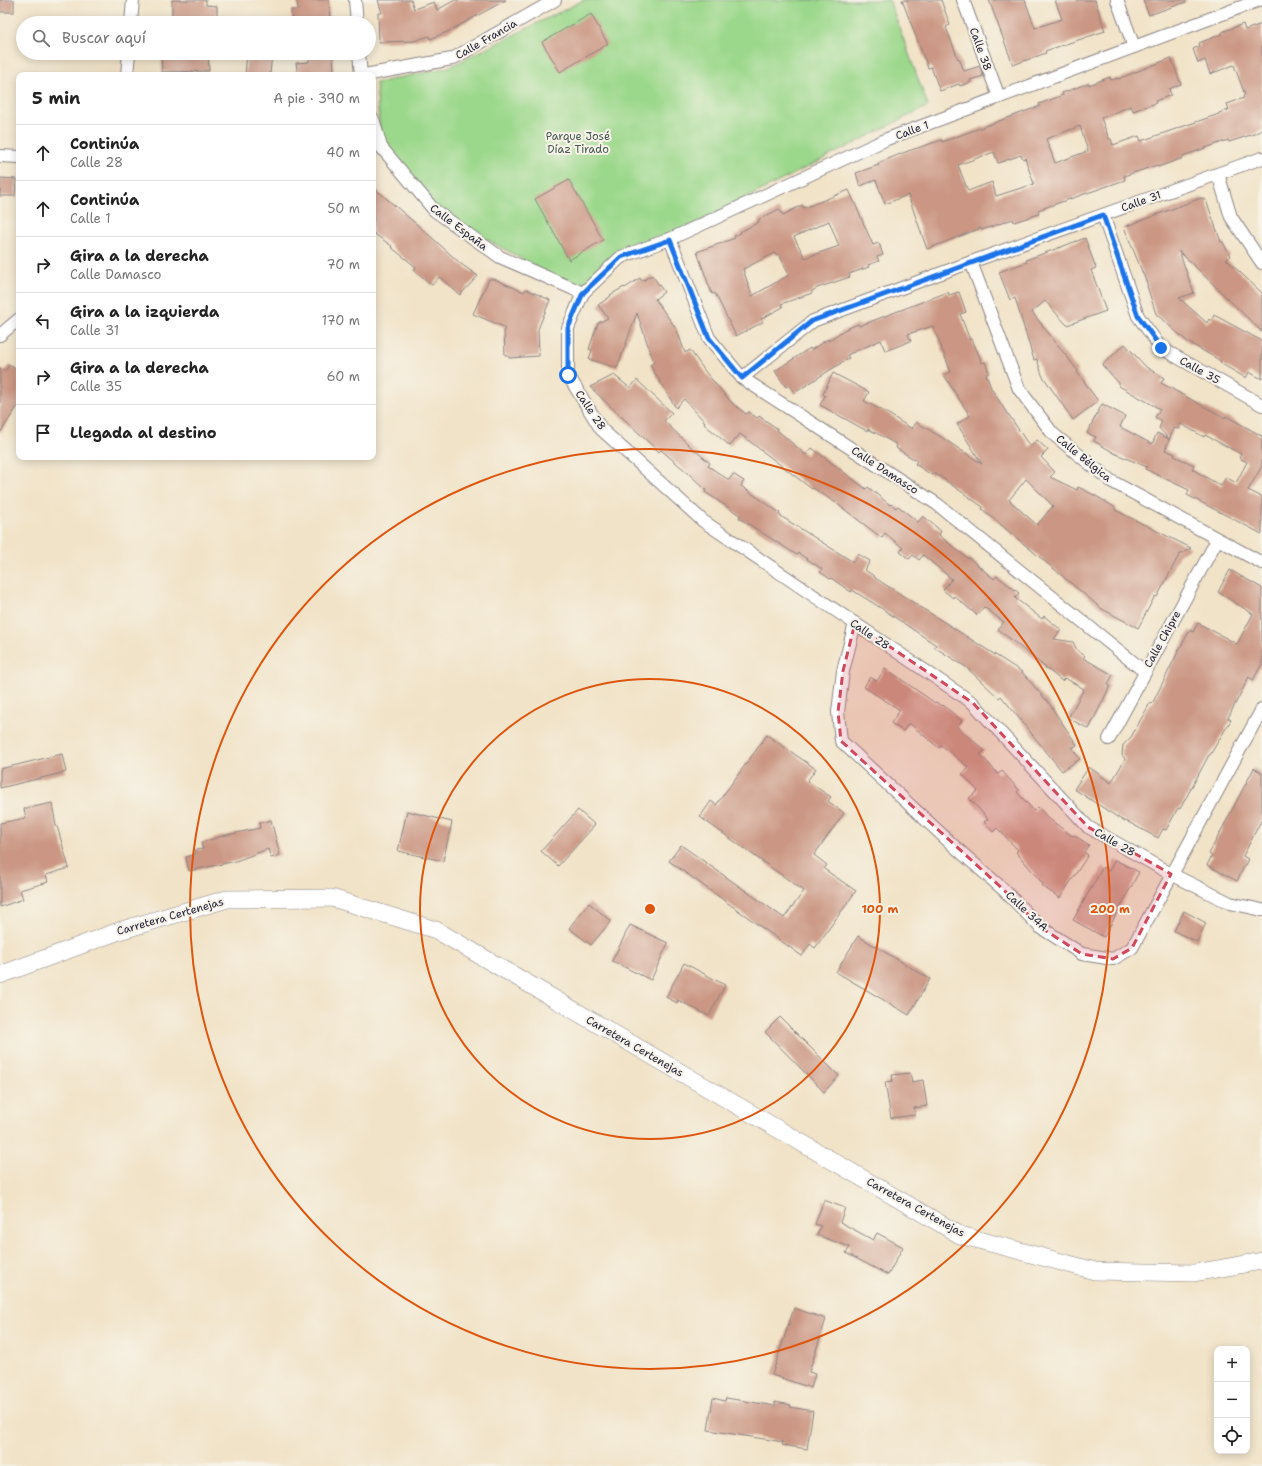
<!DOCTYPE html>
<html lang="es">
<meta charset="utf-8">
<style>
:root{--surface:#fff;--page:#f2f2f2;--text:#222;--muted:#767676;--line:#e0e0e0}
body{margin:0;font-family:"Shantell Sans",sans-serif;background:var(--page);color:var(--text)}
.controls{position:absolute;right:12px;bottom:12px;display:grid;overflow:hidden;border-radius:8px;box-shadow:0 2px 10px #0003}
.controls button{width:36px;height:36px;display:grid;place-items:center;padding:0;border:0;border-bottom:1px solid var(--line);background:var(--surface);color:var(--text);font:20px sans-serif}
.stop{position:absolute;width:12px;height:12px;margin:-9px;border:3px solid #1a73e8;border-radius:50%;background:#fff}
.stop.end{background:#1a73e8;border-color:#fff;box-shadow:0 1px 4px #0008}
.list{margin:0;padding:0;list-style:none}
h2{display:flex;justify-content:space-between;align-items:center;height:52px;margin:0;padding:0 16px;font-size:17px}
h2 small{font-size:13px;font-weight:400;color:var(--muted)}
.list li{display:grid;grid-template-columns:26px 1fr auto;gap:12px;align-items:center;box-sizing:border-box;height:56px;padding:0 16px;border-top:1px solid var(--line)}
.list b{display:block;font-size:15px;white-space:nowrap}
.list p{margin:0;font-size:13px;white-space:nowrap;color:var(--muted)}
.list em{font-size:13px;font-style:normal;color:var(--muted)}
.icon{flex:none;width:22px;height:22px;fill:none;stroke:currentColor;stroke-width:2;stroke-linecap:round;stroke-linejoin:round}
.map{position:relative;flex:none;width:1262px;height:1466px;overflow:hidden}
.search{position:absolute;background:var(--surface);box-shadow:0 2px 10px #0003;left:16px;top:16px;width:360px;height:44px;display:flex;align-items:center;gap:10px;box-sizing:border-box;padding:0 14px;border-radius:22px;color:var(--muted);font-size:15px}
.panel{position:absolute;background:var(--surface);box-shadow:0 2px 10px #0003;left:16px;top:72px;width:360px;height:388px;border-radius:8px}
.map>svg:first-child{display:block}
</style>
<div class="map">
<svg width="1262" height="1466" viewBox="0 0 1262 1466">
<rect width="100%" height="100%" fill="#f7f3e8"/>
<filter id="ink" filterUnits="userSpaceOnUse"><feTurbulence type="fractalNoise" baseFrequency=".025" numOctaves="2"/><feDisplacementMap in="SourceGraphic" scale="8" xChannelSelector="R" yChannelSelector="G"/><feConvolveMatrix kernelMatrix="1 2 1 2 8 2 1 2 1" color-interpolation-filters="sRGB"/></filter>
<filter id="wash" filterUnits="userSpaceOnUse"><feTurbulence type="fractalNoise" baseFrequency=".012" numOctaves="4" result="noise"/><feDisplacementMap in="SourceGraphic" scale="16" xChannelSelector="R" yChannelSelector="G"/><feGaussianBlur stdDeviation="0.9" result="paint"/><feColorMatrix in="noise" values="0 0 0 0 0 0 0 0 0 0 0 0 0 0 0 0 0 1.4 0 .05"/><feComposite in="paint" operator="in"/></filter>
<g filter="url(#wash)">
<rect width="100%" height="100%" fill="#f1e3c8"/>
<!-- green -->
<path fill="#9cd88c" stroke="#5f7d64" d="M584 0H889L928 106 612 266 583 293 434 210 381 147 376 83 449 67Z"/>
<g id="blocks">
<!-- building -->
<g fill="#cb9784" fill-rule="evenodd">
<rect x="0" y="0" width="14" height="12"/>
<path d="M172 0H206V5L217 6V21H176V17H172Z"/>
<path d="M297 0H329L330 23H292L291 10H298Z"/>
<path d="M378 0H411L414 9 434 2 437 10 455 0H506L447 32 430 39 429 36 414 41 379 42 378 13H382Z"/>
<path d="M902 0H941L950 25 946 27 958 59 959 58 964 71 980 66 983 76 970 80 971 82 960 86 959 84 940 91 931 67 928 68Z"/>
<path d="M989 0H1025L1035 28 1062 19 1055 0H1095L1105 31 1045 51 1046 53 1013 65Z"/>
<path d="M1143 0H1186V2L1149 15Z"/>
<path d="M591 14 608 44 560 72 542 42Z"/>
<path d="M1243 24 1245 30 1262 24V130L1254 134 1229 142 1228 140 1183 156V158L1158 167 1157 165 1124 176 1125 180 1038 210 1039 214 1014 222 1013 219 982 230 981 228 927 249 908 195 885 204 876 180 860 186 856 173 879 165 878 163 908 151 942 140V142L1040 106 1039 104 1063 95 1062 93 1089 83V85L1110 77 1111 80 1118 78V79L1171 58 1181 84 1169 89 1171 95 1155 101 1156 103 1133 111 1131 106 1101 118 1109 139H1111L1113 145 1139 136 1141 141 1219 114V113L1229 110 1227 104 1244 98 1243 96 1245 95 1234 65 1210 74 1205 60 1198 63 1193 49 1200 46 1199 43 1222 34V32ZM1080 126 1088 151 1055 163 1046 139ZM994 152 998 163 1021 155 1023 159 1025 158 1034 184 996 196 992 182 968 191 958 165Z"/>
<path d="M161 53H208L209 71 162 72Z"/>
<path d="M247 53H272L270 75H245Z"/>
<path d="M309 53H333L334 75H298L296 63 309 62Z"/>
<path d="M1 178 16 179 15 196H0Z"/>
<path d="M569 180 603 240 569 260 535 199Z"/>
<path d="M373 187 428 234 461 264 478 276 460 295 439 277 432 285 414 270 416 267 391 247 392 246 373 233Z"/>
<path d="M849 190 873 245 879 243 883 255 877 257 879 261 868 265 869 267 849 274 850 277 817 288 812 291V293L781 304 783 307 761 319 763 322 736 336 715 293 712 294 697 252 735 238 734 236 741 233 740 232 759 222 758 220 779 209 783 215 802 205 804 208ZM829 221 839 246 805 258 794 237ZM775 253 776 255 779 254 789 275 752 296 743 269Z"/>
<path d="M1201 198 1206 200 1221 242H1223L1230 256 1226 259 1262 293V332L1179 251 1194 293 1179 298 1207 323 1209 319 1211 321 1214 315 1262 341V379L1249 372 1246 378 1220 363 1221 361 1188 342 1156 314 1147 286H1148L1124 227Z"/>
<path d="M1085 238 1096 268 1091 270 1106 311 1067 325 1045 301 1032 312 1078 371 1077 372 1098 401 1073 420 1042 375 1037 359 1034 360 1015 298 1010 300 999 272 1027 262 1026 260Z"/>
<path d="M652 275 664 292 655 299 677 330 685 353 690 350 707 374 732 403 746 414 749 412 757 418 759 416 778 429 777 430 806 455 812 448 866 489 868 487 890 505 891 504 896 508 898 506 918 522 923 516 941 531 939 535 968 559 969 558 994 579 997 576 1019 593 1015 598 1042 619 1044 616 1061 630 1054 639 1073 642 1077 650 1085 656 1083 658 1113 675 1108 684 1110 686 1089 729 1068 718 1084 689 1065 678 1062 681 998 629 1004 622 984 607 977 615 954 596 953 598 943 590 952 579 923 555 919 560 913 555 909 559 900 552 903 548 885 533 882 538 836 503 813 488 812 489 740 434 730 446 704 424 705 422 684 399 676 408 650 365 654 363 637 313 617 368 589 359 592 350 589 349 598 323 608 318 598 305 611 296 610 295 624 287 625 288 640 278 642 281Z"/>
<path d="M489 279H494L524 292 526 289 550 300 538 329 539 356 509 358 508 355H505L504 327 473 314Z"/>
<path d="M948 292 949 295 959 292 966 312 960 314 970 340 972 339 982 363 985 362 989 373 986 374 991 388 1008 415H1009L1030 447 1037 440 1048 450 1041 457 1055 472 1050 477 1077 490 1078 487 1096 496 1116 508 1115 510 1191 548 1179 555 1163 586 1157 597 1155 596 1138 628 1102 609 982 509 983 507 939 476 933 473 932 475 915 464 917 461 896 448 897 445 882 436 868 429 867 431 820 405 825 396 823 394 833 373 869 392 864 401 887 413 912 429 916 422 941 437 982 464 957 424 970 416 944 375 951 372 933 326 908 334 911 341 885 351 881 340 847 355 849 358 794 393 789 385 786 387 775 371 810 348 811 350 828 339V341L844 330 858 324 859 326ZM1026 479 1053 506 1037 525 1009 500Z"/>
<path d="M1125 344 1146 367 1164 378 1161 383 1225 418 1226 416 1262 436V466L1248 490 1262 497V534L1187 495 1189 490 1145 469 1147 467 1116 454 1094 441 1096 437 1087 433 1102 404 1125 416 1120 427 1152 444 1157 433 1169 439 1159 428 1162 421 1155 417 1160 409 1119 386V383L1102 365ZM1181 424 1204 437 1205 435 1241 454 1239 458 1247 462 1236 483 1226 477 1221 486 1192 469 1194 465 1174 456 1175 454 1165 450 1174 428 1178 429Z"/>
<path d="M9 365 19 371V404L0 433V368L5 371Z"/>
<path d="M614 375 630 388 637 380 672 413 664 421 691 447 710 463 708 466 729 480 733 474 744 481 741 486 780 513 779 515 853 562 858 554 870 561 865 570 875 577V578L1022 672 1045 699H1046L1077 745 1072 748 1080 759 1062 771 1001 696 999 698 966 667 934 647 936 645 881 608 852 590 851 592 831 578 830 579 820 572 822 569 798 553 797 555 739 518 741 516 705 492 706 490 688 473 661 450 659 452 590 387Z"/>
<path d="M1230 570 1262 588V664L1253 680 1249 677 1228 718 1231 720 1210 755H1209L1180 809 1178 808 1166 830 1163 829 1158 838 1126 821 1125 822 1074 789 1089 767 1111 783 1125 759 1122 755 1123 745 1131 737 1150 703 1152 704 1179 650 1190 630 1193 632 1198 623 1237 644 1253 614 1218 592Z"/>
<path d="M885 668 935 703 936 702 942 706 943 705 962 721 957 727 985 751 980 754 998 774 1002 771 1019 790 1017 792 1034 811 1038 807 1048 818 1072 836 1074 835 1089 845 1084 852 1088 855 1060 898 1042 886 1043 884 1016 852 1018 850 997 828 993 832 984 822 988 819 969 798 978 791 962 774 969 768 941 745 939 748 909 723 903 731 891 723 900 710 864 687 870 677 877 681Z"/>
<path d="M767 735 816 769 807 781 831 797 828 801 844 813 814 855 827 865 824 869 856 891 815 948 810 944 802 956 669 861 681 845 784 918 804 891 700 817 711 801 716 805Z"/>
<path d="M62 754 66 772 0 788V769Z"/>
<path d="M1254 768 1262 773V819L1243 856 1248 859 1237 881 1207 865 1212 856 1209 854Z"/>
<path d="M52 803 56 826H57L69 868 46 875 48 882 20 890 23 899 0 907V823L26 818 24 809Z"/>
<path d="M578 810 595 825 558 866 541 851Z"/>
<path d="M407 811 452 822 443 861 398 851Z"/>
<path d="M271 820 280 855 271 858 268 849 236 861 189 871 186 857 196 854 195 850 203 849 201 843 222 836 260 828 259 823Z"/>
<path d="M1115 860 1139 872 1104 937 1073 920 1103 867 1109 871Z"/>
<path d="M589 903 611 921 591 945 569 928Z"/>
<path d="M1184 911 1206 923 1197 942 1174 931Z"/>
<path d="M630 925 668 943 651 980 612 961Z"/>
<path d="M858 936 930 979 909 1015 836 972Z"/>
<path d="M684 963 725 985 709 1016 678 1000 677 1003 666 997Z"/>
<path d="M780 1017 839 1076 824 1092 765 1032Z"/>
<path d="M910 1073 912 1082 923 1080 927 1106 914 1108 915 1115 891 1118 885 1082 893 1081 892 1075Z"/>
<path d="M824 1200 845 1208 840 1222 873 1240 877 1233 903 1247 888 1275 846 1253 850 1247 817 1235 821 1226 815 1224Z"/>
<path d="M794 1308 826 1319 809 1372 815 1374 811 1388 772 1375Z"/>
<path d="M713 1398 725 1401 726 1398 775 1406V1402L791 1405 790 1407 813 1411 807 1449 782 1445 783 1442 708 1430Z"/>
</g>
</g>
</g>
<g filter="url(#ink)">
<use href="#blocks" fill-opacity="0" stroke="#8a8282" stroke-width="1"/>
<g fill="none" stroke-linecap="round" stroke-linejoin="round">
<defs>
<g id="minor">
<path d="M355 0 357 23"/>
<path d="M963 0 999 97"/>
<path d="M1117 0 1134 47"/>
<path d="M1260 0 887 139 670 239 621 257 583 293 568 328V375L601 429 703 521 973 703 1088 827 1171 874 1230 903 1262 910"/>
<path d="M131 23 133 0"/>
<path d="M359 53 361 75"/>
<path d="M127 75 129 53"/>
<path d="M365 75 452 59 555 0"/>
<path d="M373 119 381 147 434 210 500 257 583 293"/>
<path d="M0 156 19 157"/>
<path d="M1218 174 1231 217 1262 263"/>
<path d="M1103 215 1138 316 1161 348 1262 405"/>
<path d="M670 239 709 338 742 378 937 504 1144 671"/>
<path d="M971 262 1019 389 1053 434 1111 481 1262 563"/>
<path d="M0 335 19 319"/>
<path d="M742 378 813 321 971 262 1262 158"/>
<path d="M855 623 843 671 838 712 841 741 954 846 1004 890 1040 927 1082 954 1113 959 1132 948 1262 709"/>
<path d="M1109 739 1217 540"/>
</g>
<path id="secondary" d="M0 975 122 930 227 899 332 898 436 930 960 1235 1095 1271 1194 1273 1262 1261"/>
</defs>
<!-- minor casing -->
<use href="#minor" stroke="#8a8282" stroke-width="14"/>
<!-- secondary casing -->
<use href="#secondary" stroke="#8a8282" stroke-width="18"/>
<!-- minor -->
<use href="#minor" stroke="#fff" stroke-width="12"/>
<!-- secondary -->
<use href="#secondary" stroke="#fff" stroke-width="17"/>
</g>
</g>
<g fill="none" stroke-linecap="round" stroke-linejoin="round" filter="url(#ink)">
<!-- route -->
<path stroke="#1a73e8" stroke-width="5" d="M568 375V328L583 293 621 257 670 240 709 338 742 378 812 321 1103 215 1138 316 1161 348"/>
</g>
<!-- marked area -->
<path fill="#d1495b" fill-opacity="0.2" stroke="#d1495b" stroke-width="3" stroke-dasharray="8 5" stroke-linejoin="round" d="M855 623 973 703 1088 827 1171 874 1132 948 1113 959 1082 954 1040 927 1004 890 841 741 838 712 843 671Z"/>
<!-- distance rings -->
<g fill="none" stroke="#de560e" stroke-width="2">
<circle cx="650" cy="909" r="230"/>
<circle cx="650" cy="909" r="460"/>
</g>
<g text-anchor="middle" stroke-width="4" stroke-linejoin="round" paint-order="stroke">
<!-- street labels -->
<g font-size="11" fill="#22223b" stroke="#f7f3e8">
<text transform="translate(486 39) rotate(-30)" y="4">Calle Francia</text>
<text transform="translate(981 49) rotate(70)" y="4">Calle 38</text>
<text transform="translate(912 130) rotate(-20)" y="4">Calle 1</text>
<text transform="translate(1141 201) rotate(-20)" y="4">Calle 31</text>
<text transform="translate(459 227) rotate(37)" y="4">Calle España</text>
<text transform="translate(1200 370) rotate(29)" y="4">Calle 35</text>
<text transform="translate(591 410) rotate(56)" y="4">Calle 28</text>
<text transform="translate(1084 458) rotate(39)" y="4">Calle Bélgica</text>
<text transform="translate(885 470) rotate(33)" y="4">Calle Damasco</text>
<text transform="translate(870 634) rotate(34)" y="4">Calle 28</text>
<text transform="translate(1162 639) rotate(-61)" y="4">Calle Chipre</text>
<text transform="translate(1115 842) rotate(30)" y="4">Calle 28</text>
<text transform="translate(1027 911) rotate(43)" y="4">Calle 34A</text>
<text transform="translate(170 916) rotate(-16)" y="4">Carretera Certenejas</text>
<text transform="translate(635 1046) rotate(30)" y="4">Carretera Certenejas</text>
<text transform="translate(916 1207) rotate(29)" y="4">Carretera Certenejas</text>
</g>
<!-- park labels -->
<g font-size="11" fill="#475953" stroke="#f7f3e8">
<text x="578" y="140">Parque José<tspan x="578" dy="13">Díaz Tirado</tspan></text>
</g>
</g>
<circle cx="650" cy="909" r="6" fill="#de560e" stroke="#f7f3e8" stroke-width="2"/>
<g font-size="12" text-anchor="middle" font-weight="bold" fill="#de560e" stroke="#f7f3e8" stroke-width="4" stroke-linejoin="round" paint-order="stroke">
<text x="880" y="913">100 m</text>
<text x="1110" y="913">200 m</text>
</g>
</svg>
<div class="controls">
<button>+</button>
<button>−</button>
<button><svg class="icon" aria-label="locate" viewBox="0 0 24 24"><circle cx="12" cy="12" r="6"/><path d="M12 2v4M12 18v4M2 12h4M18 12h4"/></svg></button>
</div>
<div class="stop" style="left:568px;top:375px"></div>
<div class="stop end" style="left:1161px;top:348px"></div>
<div class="search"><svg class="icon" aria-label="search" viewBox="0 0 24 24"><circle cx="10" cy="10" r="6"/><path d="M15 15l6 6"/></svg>Buscar aquí</div>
<section class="panel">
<h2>5 min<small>A pie · 390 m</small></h2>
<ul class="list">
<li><svg class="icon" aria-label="ahead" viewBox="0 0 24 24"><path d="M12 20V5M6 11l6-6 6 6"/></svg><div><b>Continúa</b><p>Calle 28</p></div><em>40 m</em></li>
<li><svg class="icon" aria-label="ahead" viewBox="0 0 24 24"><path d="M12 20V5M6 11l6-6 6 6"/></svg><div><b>Continúa</b><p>Calle 1</p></div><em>50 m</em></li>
<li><svg class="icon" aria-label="right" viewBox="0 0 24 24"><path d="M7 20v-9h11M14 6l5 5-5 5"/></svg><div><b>Gira a la derecha</b><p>Calle Damasco</p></div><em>70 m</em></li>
<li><svg class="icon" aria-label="left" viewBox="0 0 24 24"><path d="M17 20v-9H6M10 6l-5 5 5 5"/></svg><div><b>Gira a la izquierda</b><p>Calle 31</p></div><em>170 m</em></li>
<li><svg class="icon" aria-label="right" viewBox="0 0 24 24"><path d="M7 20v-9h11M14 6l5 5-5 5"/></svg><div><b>Gira a la derecha</b><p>Calle 35</p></div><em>60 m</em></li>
<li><svg class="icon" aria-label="arrive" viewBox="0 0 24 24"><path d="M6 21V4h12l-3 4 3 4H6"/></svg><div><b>Llegada al destino</b></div></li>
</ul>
</section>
</div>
